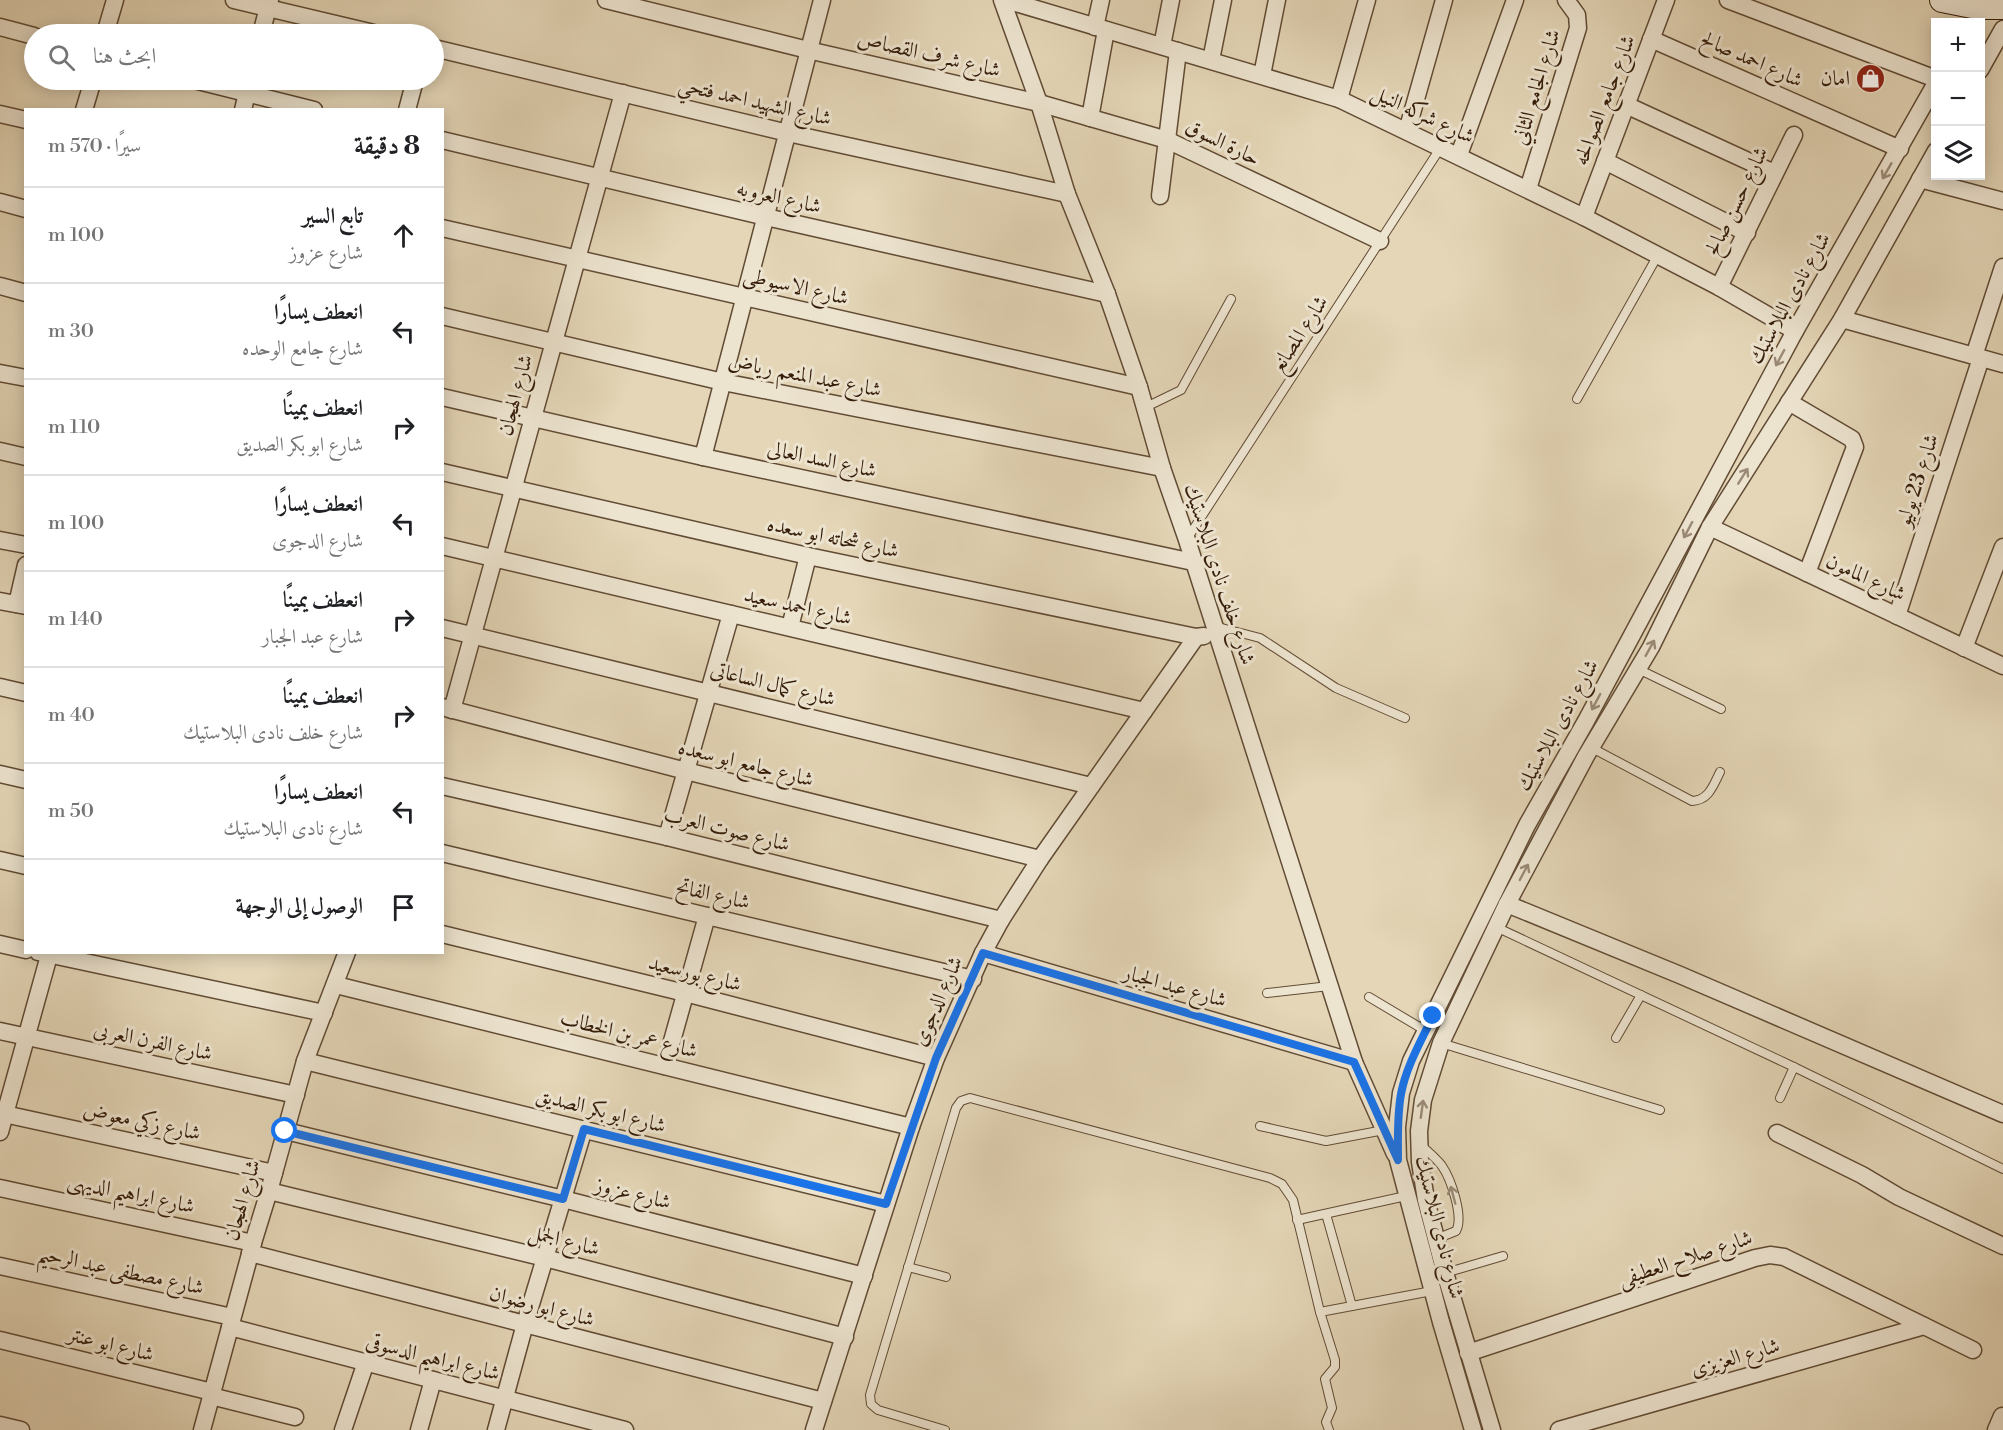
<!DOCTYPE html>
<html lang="ar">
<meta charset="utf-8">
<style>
:root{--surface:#fff;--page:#f6f6f6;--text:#202124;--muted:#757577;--line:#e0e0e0}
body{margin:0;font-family:"Libre Bodoni",Amiri,serif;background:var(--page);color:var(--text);direction:rtl}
.controls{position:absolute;right:18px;top:18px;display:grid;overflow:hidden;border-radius:0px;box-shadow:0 3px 15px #0003}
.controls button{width:54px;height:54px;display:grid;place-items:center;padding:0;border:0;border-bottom:2px solid var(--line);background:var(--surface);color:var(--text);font:30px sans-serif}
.stop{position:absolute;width:18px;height:18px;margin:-14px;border:4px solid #1a73e8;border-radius:50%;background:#fff}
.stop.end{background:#1a73e8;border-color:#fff;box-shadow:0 2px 6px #0008}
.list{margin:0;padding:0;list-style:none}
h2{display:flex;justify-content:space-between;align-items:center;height:78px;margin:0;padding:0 24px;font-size:26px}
h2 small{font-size:20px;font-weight:400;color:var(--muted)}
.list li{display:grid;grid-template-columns:39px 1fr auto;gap:18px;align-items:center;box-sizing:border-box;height:96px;padding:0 24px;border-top:2px solid var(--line)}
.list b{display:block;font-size:22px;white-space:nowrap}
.list p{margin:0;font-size:20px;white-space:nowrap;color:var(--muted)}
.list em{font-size:20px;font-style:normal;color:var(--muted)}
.icon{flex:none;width:33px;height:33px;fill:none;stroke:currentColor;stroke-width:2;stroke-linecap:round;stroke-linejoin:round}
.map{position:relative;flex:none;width:2003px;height:1430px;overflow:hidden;direction:ltr}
.search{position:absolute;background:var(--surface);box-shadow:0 3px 15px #0003;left:24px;top:24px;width:420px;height:66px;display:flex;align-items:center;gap:15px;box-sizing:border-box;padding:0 21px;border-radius:33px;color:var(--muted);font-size:22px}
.panel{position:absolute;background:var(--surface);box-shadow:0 3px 15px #0003;left:24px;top:108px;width:420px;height:846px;border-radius:0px;direction:rtl}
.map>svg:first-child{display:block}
</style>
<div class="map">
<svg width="2003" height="1430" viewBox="0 0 2003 1430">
<rect width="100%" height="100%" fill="#e4d6b7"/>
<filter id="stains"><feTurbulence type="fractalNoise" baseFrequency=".00333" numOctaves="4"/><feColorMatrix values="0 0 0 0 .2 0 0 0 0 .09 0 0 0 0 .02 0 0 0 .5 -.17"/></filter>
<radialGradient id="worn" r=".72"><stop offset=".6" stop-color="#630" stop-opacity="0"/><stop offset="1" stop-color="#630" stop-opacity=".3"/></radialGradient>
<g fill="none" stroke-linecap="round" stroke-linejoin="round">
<defs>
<g id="service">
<path d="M1577 399 1658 255"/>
<path d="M1144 408 1181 390 1231 299"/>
<path d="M1187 539 1441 147"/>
<path d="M1214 626 1260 638 1336 688 1405 718"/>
<path d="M1638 669 1721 709"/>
<path d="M1592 748 1692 801C1709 800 1713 786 1720 772"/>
<path d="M1496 927 1794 1067 2003 1169"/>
<path d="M1267 993 1329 986"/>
<path d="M1369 997 1426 1031"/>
<path d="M1616 1038 1641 995"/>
<path d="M1441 1043 1660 1110"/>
<path d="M1780 1098 1794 1067"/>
<path d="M1260 1126 1326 1141 1384 1130"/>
<path d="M1421 1145C1428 1152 1436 1158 1442 1166 1451 1179 1464 1217 1456 1231L1436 1239"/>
<path d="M1326 1214 1352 1306"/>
<path d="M1297 1220 1406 1196"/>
<path d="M908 1267 946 1277"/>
<path d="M1445 1273 1503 1256"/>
<path d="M1320 1312 1432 1291"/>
<path d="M945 1430 878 1410 871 1404 870 1395 956 1108 961 1101 970 1098 1270 1178 1282 1184 1293 1200 1320 1312 1335 1360V1367L1325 1379 1332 1408 1326 1422 1329 1430"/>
</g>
<g id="minor">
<path d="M234 0 378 34"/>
<path d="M606 0 808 50 1039 103 1167 140 1380 241"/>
<path d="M1002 0 1039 103 1067 194 1107 294 1139 387 1162 468 1187 540 1354 1062 1395 1154"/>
<path d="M1006 0 1339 99 1584 217 1719 287 1795 331"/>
<path d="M1728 0 1936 79"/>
<path d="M0 27 34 36"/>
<path d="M1095 27 1101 0"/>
<path d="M105 34 115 0"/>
<path d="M261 34 270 0"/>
<path d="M1651 39 1900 149"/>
<path d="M1162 46 1171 0"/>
<path d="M434 48 788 133 1067 194"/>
<path d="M1211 60 1223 0"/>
<path d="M1980 70 2003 29"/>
<path d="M1262 75 1277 0"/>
<path d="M194 80 314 110"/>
<path d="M1339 99 1367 0"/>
<path d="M1626 105 1774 173"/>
<path d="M84 110 93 80"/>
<path d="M243 110 250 80"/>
<path d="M407 110 415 80"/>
<path d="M0 114 26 120"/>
<path d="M1090 118 1106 30"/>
<path d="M1407 131 1444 0"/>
<path d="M442 140 766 217 1107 294"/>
<path d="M1459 155 1515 0"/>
<path d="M1605 161 1747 233"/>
<path d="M1920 179 2003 201"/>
<path d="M1528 189 1578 28 1577 15 1566 0"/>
<path d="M1160 196 1178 51"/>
<path d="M0 202 26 209"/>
<path d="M1584 217 1666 0"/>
<path d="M442 228 1139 387"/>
<path d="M0 286 26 293"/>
<path d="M1719 287 1794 135"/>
<path d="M442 316 723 382 1162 468"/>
<path d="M1842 319 2003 364"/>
<path d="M1974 356 2003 267"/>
<path d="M0 373 26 378"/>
<path d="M442 397 703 457 1193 562"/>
<path d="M1789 402 1852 439 1855 447 1807 573"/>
<path d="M0 451 26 457"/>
<path d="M703 457 822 0"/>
<path d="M442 472 808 556 1196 637 1204 636"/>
<path d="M1710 527 2003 666"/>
<path d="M0 540 26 545"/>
<path d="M442 546 1144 711"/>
<path d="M0 601 26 606"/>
<path d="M17 604 26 565"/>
<path d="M1897 616 1981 358"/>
<path d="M790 627 808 556"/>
<path d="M442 628 1091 786"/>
<path d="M1964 648 2003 547"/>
<path d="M0 687 26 693"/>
<path d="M442 707 686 771 1040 859"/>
<path d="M452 710 623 93"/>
<path d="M0 774 26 780"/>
<path d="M442 786 667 837 1001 920"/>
<path d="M667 837 731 614"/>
<path d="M442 853 973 979"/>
<path d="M0 860 26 866"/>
<path d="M1507 904 1680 975 2003 1114"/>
<path d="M442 934 685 993 936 1058"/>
<path d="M0 944 26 950"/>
<path d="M38 952 324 1013"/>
<path d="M983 953 1354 1062"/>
<path d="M336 985 911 1127"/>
<path d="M0 1031 296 1095"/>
<path d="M305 1061 886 1204"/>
<path d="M665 1066 707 916"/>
<path d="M0 1113 274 1173"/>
<path d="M286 1131 563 1199 864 1276"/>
<path d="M0 1132 50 952"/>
<path d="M1777 1133 1862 1175 1899 1197 2003 1246"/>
<path d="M0 1188 253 1243"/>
<path d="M269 1191 545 1258 845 1337"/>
<path d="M250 1253 823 1401"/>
<path d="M0 1266 232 1317"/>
<path d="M230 1327 625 1430"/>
<path d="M0 1340 212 1392"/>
<path d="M1468 1353 1755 1258 1770 1255 1784 1257 1973 1350"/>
<path d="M211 1396 295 1417"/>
<path d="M0 1425 21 1430"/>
<path d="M202 1430 253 1243 269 1191 305 1061 347 952"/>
<path d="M343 1430 366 1362"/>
<path d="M419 1430 433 1380"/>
<path d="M496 1430 525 1324 584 1129"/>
<path d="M814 1430 911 1127 936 1058 983 953 1001 920 1040 859 1196 637"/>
<path d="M1473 1430 1441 1322 1398 1160 1397 1127 1401 1093 1411 1061 1527 825 1586 721 1795 331 1936 83"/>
<path d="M1492 1430 1445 1273 1426 1200 1420 1162 1419 1131 1423 1100 1441 1043 1507 904 1586 756 1651 647 1710 527 1842 319 1936 151"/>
<path d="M1559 1430 1924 1326"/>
<path d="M1996 1430 2002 1416"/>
</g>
<path id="secondary" d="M1942 0 1977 7H2003"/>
</defs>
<!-- service casing -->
<use href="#service" stroke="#614b34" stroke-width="10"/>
<!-- minor casing -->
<use href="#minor" stroke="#614b34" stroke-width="19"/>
<!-- secondary casing -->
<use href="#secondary" stroke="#351d09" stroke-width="26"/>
<!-- service -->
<use href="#service" stroke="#ede4d0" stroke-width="8"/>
<!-- minor -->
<use href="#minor" stroke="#ede4d0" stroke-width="16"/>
<!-- secondary -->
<use href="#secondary" stroke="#ede4d0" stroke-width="24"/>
</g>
<!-- one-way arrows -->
<defs><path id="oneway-shaft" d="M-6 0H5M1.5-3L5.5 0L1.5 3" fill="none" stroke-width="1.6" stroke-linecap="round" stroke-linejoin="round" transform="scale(1.5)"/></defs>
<g stroke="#9a8a76">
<use href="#oneway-shaft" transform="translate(1887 171) rotate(120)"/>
<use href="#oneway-shaft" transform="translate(1780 358) rotate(118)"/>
<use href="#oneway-shaft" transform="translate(1743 476) rotate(-58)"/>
<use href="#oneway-shaft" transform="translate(1688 530) rotate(118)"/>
<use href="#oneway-shaft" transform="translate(1650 648) rotate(-61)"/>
<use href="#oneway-shaft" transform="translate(1596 702) rotate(118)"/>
<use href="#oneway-shaft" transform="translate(1524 872) rotate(-62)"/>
<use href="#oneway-shaft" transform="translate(1422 1109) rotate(-82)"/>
<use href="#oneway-shaft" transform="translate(1453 1195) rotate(-105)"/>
</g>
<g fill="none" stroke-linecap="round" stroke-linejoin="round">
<!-- route -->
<path stroke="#1a73e8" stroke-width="8" d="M285 1131 563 1199 584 1129 886 1204 936 1058 983 953 1354 1062 1398 1160C1398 1138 1397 1116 1401 1094 1406 1067 1421 1041 1433 1016"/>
</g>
<!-- icons -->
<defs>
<symbol id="shop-disc" viewBox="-11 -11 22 22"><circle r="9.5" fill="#8f2418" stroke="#ede4d0"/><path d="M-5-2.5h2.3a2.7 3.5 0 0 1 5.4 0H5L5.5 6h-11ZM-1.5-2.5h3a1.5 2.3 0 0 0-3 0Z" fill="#fff"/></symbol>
</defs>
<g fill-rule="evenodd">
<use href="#shop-disc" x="1854" y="62" width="33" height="33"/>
</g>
<g text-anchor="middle" stroke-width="6" stroke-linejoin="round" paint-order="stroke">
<!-- street labels -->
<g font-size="21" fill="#351d09" stroke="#ede4d0">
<text transform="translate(929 54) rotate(13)" y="7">شارع شرف القصاص</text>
<text transform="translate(1752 59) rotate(24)" y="7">شارع احمد صالح</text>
<text transform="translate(1536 87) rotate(-73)" y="7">شارع الجامع الثاني</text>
<text transform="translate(1604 100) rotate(-69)" y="7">شارع جامع الصوالحه</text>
<text transform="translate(755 101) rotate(13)" y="7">شارع الشهيد احمد فتحي</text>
<text transform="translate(1423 114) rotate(25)" y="7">شارع شركه النيل</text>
<text transform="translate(1223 142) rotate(26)" y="7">حارة السوق</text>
<text transform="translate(779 197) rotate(13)" y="7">شارع العروبه</text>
<text transform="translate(1736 201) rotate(-64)" y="7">شارع حسن صالح</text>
<text transform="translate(796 286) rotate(13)" y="7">شارع الاسيوطى</text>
<text transform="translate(1789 298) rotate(-61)" y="7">شارع نادى البلاستيك</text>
<text transform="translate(1299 334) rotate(-57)" y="7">شارع المصانع</text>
<text transform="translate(805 375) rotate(11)" y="7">شارع عبد المنعم رياض</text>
<text transform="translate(515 395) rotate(-75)" y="7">شارع الهجان</text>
<text transform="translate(822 459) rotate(12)" y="7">شارع السد العالى</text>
<text transform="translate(1917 480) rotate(-72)" y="7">شارع 23 يوليو</text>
<text transform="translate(833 537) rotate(12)" y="7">شارع شحاته ابو سعده</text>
<text transform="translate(1220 574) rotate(72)" y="7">شارع خلف نادى البلاستيك</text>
<text transform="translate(1866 577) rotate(25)" y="7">شارع المامون</text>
<text transform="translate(798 606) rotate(13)" y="7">شارع احمد سعيد</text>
<text transform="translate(773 684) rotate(14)" y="7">شارع كمال الساعاتى</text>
<text transform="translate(1557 725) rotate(-61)" y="7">شارع نادى البلاستيك</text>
<text transform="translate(746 763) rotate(14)" y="7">شارع جامع ابو سعده</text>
<text transform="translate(727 829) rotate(14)" y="7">شارع صوت العرب</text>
<text transform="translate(713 894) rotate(13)" y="7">شارع الفاتح</text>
<text transform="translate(695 973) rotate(14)" y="7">شارع بورسعيد</text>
<text transform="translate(1175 986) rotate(16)" y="7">شارع عبد الجبار</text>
<text transform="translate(937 1001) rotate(-66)" y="7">شارع الدجوى</text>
<text transform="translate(629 1034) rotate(14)" y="7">شارع عمر بن الخطاب</text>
<text transform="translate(153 1041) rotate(12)" y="7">شارع الفرن العربى</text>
<text transform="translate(601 1110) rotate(14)" y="7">شارع ابو بكر الصديق</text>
<text transform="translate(142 1121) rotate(12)" y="7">شارع زكي معوض</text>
<text transform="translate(131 1193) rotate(12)" y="7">شارع ابراهيم الديهى</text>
<text transform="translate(633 1193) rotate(14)" y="7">شارع عزوز</text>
<text transform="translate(242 1200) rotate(-74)" y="7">شارع الهجان</text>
<text transform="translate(1440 1227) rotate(76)" y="7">شارع نادى البلاستيك</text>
<text transform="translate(564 1240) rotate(14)" y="7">شارع الجمل</text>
<text transform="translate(1685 1258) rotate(-18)" y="7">شارع صلاح العطيفى</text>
<text transform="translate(121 1270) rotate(12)" y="7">شارع مصطفى عبد الرحيم</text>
<text transform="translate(542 1306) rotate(15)" y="7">شارع ابو رضوان</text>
<text transform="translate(111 1344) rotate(14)" y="7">شارع ابو عنتر</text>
<text transform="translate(433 1357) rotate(14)" y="7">شارع ابراهيم الدسوقى</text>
<text transform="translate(1735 1357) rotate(-16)" y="7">شارع العزيزى</text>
</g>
<!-- poi labels -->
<g font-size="21" fill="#351d09" stroke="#ede4d0" text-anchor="end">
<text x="1850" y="85">امان</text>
</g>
</g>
<rect width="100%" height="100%" filter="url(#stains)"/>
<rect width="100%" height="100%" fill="url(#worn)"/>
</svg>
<div class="controls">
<button>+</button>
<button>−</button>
<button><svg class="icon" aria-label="layers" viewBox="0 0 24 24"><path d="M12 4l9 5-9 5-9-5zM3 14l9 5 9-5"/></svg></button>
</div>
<div class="stop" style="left:285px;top:1131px"></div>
<div class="stop end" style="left:1433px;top:1016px"></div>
<div class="search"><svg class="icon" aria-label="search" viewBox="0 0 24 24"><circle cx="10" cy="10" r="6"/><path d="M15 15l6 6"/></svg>ابحث هنا</div>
<section class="panel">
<h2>8 دقيقة<small>سيرًا · 570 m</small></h2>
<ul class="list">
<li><svg class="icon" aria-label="ahead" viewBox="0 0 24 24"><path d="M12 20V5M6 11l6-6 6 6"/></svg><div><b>تابع السير</b><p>شارع عزوز</p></div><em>100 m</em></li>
<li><svg class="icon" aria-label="left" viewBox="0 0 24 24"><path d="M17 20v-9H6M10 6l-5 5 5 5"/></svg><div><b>انعطف يسارًا</b><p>شارع جامع الوحده</p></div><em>30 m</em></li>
<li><svg class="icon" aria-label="right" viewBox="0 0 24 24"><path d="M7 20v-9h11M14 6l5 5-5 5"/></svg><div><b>انعطف يمينًا</b><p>شارع ابو بكر الصديق</p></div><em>110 m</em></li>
<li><svg class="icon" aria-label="left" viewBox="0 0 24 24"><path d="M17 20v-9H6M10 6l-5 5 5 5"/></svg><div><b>انعطف يسارًا</b><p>شارع الدجوى</p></div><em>100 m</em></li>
<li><svg class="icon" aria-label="right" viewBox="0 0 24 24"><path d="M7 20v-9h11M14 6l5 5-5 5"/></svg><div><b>انعطف يمينًا</b><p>شارع عبد الجبار</p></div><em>140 m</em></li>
<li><svg class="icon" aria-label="right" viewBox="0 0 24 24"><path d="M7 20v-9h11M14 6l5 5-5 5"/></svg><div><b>انعطف يمينًا</b><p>شارع خلف نادى البلاستيك</p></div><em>40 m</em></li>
<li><svg class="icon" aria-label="left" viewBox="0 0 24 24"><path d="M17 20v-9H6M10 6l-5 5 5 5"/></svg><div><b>انعطف يسارًا</b><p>شارع نادى البلاستيك</p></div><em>50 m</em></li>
<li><svg class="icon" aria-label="arrive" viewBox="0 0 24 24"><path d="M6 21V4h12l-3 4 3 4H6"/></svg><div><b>الوصول إلى الوجهة</b></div></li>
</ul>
</section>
</div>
